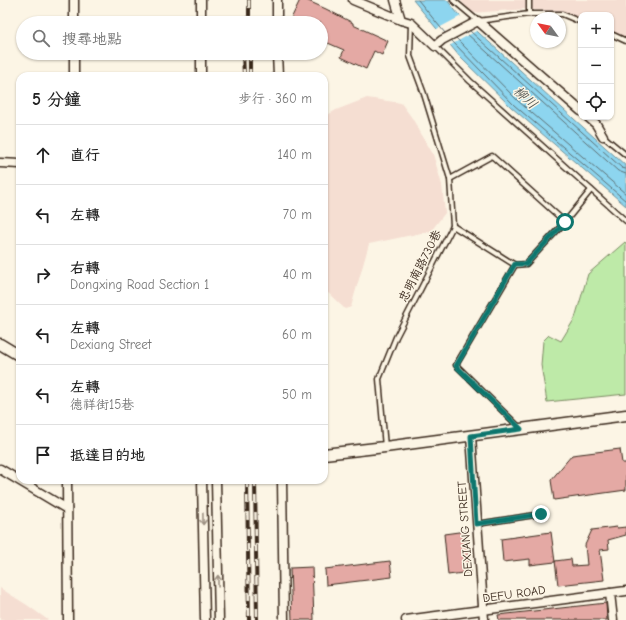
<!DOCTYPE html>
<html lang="zh-TW">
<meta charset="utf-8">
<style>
:root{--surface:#fff;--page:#f6f6f6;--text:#222;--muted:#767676;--line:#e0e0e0}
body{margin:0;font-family:"Comic Neue","LXGW WenKai TC",sans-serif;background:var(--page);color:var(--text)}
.controls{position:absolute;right:12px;top:12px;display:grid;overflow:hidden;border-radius:8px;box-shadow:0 1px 3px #0004}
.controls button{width:36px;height:36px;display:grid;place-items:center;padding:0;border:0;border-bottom:1px solid var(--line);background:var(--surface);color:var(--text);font:20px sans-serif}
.compass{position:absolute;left:530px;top:12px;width:36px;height:36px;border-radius:50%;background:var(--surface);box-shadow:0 1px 3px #0004;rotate:303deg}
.stop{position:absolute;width:12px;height:12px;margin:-9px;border:3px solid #0f766e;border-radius:50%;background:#fff}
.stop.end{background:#0f766e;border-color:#fff;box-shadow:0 1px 4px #0008}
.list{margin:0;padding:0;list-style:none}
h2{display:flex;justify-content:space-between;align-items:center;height:52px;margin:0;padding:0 16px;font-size:17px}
h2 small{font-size:13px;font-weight:400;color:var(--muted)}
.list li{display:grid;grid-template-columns:26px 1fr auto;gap:12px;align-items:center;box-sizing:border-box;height:60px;padding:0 16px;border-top:1px solid var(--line)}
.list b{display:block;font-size:15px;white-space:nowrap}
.list p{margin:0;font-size:13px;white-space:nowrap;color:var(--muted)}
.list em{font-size:13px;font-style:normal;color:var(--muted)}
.icon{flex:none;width:22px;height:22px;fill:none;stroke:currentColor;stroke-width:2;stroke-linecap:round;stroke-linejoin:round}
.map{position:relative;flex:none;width:626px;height:620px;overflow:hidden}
.search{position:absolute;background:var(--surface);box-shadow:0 1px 3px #0004;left:16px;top:16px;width:312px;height:44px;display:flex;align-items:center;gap:10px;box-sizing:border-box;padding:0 14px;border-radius:22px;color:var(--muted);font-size:15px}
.panel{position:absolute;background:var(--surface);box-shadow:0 1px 3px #0004;left:16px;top:72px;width:312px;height:412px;border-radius:12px}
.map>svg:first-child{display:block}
</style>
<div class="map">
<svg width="626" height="620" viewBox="0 0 626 620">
<rect width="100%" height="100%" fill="#fcf5e5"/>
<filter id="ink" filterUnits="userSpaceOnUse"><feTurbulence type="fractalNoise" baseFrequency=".025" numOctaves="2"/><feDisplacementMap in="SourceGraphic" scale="8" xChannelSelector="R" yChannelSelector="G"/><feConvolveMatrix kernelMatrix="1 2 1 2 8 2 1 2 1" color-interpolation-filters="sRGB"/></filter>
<g filter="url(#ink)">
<!-- built -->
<g fill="#f5ded2">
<path d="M460 0H626V45L611 36V15H581V21L553 12 527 9 472 13Z"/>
<path d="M367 98 401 103 412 118 433 154 442 185 445 213 431 231 369 244 351 307 345 309 324 289V117L336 110Z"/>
<path d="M0 588 27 605 48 620H0Z"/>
</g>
<!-- green -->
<path fill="#beeaa8" stroke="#7c8a63" d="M625 242 626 243V394L547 402 541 365 543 341 549 335 561 341 575 318 588 274Z"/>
<!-- water -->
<path fill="#8dd5ef" stroke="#6c919b" d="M413 0H447L458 14 626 166V206L511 107 460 57Z"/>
<!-- pier -->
<path fill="#fcf5e5" d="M463 15 478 30 449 46 435 30Z"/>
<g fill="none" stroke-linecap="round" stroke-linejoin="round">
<!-- shore -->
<g stroke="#5c6e72" stroke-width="1">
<path d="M418 0 445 33"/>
<path d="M470 31 622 168 626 169"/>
<path d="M466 33 618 171 626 174"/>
<path d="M456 38 518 101 626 194"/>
<path d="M452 41 514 105 626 201"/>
</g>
</g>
<!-- building -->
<g fill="#e4a9a4" stroke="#3b2a1e">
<path d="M300 0H306L326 9 353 23V25L388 41 382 55 374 51 366 69 341 57 344 50 321 40V23H289Z"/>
<path d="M620 449 622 463H626V490L554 500 551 480 572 455Z"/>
<path d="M617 527V528L626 527V535L608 540 609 549 600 550 604 580 558 585 555 561 571 559 572 566 587 565 585 545 592 530Z"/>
<path d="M466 531 470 572 448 575 444 534Z"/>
<path d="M551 532 555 562 530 565V559L503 562 501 539Z"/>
<path d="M390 561 392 577 326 585 325 569Z"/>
<path d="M312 567 314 620H292L290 568Z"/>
<path d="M606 603 607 620H499L498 615Z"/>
</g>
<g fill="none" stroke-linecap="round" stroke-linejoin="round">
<defs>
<g id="service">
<path d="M453 0 478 21 529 14"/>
<path d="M529 0V14H562L581 22"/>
<path d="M611 34 626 41"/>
<path d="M435 46 470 81 626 221"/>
<path d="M603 136 626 155"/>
<path d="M450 179 492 156 565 222 591 190"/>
<path d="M453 226 515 265 456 365 519 427"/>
<path d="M515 265 526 264 565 222"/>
<path d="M385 447 379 379 396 337 453 226 450 179 424 94 410 56 411 23"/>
<path d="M477 524 541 514"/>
</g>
<g id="minor">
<path d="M201 0V23"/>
<path d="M277 0V23"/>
<path d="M353 0 401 20"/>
<path d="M395 0 401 20 411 23 435 46 442 40 478 21 581 111"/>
<path d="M74 23V0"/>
<path d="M201 53V76"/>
<path d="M277 53 278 76"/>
<path d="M74 76V53"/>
<path d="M588 117 596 124 603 136"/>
<path d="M0 163 20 164"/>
<path d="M471 436 484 620"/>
<path d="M0 469 67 509"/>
<path d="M67 480 68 620"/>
<path d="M202 480 205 620"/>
<path d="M216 480 219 620"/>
<path d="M282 480 284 620"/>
<path d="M610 593 613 620"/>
<path d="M406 620 626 591"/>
</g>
<g id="tertiary">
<path d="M0 344 20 356"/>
<path d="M324 454 385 447 626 415"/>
</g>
</defs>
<!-- service casing -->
<use href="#service" stroke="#3b2a1e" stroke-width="7"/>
<!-- minor casing -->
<use href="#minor" stroke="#3b2a1e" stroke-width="11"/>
<!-- tertiary casing -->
<use href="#tertiary" stroke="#3b2a1e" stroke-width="13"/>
<!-- service -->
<use href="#service" stroke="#fcf5e5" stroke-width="4"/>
<!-- minor -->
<use href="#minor" stroke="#fcf5e5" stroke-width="8"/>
<!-- tertiary -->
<use href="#tertiary" stroke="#fcf5e5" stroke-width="10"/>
<defs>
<g id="rail">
<path d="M249 0V23"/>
<path d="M243 53 244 76"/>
<path d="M250 53V76"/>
<path d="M247 480 249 620"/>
<path d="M255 480 257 620"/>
</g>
</defs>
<!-- rail casing -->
<use href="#rail" stroke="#3b2a1e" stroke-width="4"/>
<!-- rail -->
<use href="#rail" stroke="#fcf5e5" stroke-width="2.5" stroke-dasharray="8" stroke-linecap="butt"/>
</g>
<!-- one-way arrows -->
<defs><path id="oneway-shaft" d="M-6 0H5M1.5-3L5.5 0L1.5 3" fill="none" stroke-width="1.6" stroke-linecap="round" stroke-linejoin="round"/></defs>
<g stroke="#9c9082">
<use href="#oneway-shaft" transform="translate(203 519) rotate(89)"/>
<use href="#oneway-shaft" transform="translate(218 581) rotate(-91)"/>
</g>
</g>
<g fill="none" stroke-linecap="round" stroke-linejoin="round" filter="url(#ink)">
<!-- route -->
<path stroke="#0f766e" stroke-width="5" d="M541 514 476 524 471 436 521 429 456 366 515 264H526L565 222"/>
</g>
<g text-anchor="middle" stroke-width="3" stroke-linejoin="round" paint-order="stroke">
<!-- street labels -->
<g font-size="12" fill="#3b2a1e" stroke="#fcf5e5">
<text transform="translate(420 266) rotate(-63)" y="4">忠明南路730巷</text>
<text transform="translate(465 529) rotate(-94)" y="4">DEXIANG STREET</text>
<text transform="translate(514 594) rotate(-8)" y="4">DEFU ROAD</text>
</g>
<!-- water labels -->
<g font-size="13" font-style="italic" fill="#505552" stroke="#fcf5e5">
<text transform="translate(526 97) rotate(43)" y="5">柳川</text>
</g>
</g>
</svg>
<div class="controls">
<button>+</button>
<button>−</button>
<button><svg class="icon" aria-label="locate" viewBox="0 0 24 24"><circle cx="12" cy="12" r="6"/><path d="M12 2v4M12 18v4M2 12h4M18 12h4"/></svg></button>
</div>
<svg class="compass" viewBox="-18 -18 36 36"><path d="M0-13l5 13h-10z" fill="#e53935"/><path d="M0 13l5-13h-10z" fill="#767676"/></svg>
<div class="stop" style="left:565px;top:222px"></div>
<div class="stop end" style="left:541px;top:514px"></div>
<div class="search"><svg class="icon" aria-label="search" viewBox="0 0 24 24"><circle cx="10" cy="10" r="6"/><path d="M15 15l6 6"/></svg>搜尋地點</div>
<section class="panel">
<h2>5 分鐘<small>步行 · 360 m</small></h2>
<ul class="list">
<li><svg class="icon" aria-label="ahead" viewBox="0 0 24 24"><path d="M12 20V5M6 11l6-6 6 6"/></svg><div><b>直行</b></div><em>140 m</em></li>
<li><svg class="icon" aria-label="left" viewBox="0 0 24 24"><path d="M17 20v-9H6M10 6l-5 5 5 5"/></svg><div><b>左轉</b></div><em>70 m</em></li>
<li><svg class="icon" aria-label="right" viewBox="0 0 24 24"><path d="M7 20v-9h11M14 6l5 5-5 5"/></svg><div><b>右轉</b><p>Dongxing Road Section 1</p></div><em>40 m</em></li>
<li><svg class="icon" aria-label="left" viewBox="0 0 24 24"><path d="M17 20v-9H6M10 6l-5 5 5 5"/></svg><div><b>左轉</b><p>Dexiang Street</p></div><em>60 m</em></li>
<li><svg class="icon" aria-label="left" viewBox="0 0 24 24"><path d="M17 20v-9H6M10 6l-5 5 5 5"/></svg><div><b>左轉</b><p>德祥街15巷</p></div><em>50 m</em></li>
<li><svg class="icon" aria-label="arrive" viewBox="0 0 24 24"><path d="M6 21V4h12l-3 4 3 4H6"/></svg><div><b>抵達目的地</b></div></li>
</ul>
</section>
</div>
